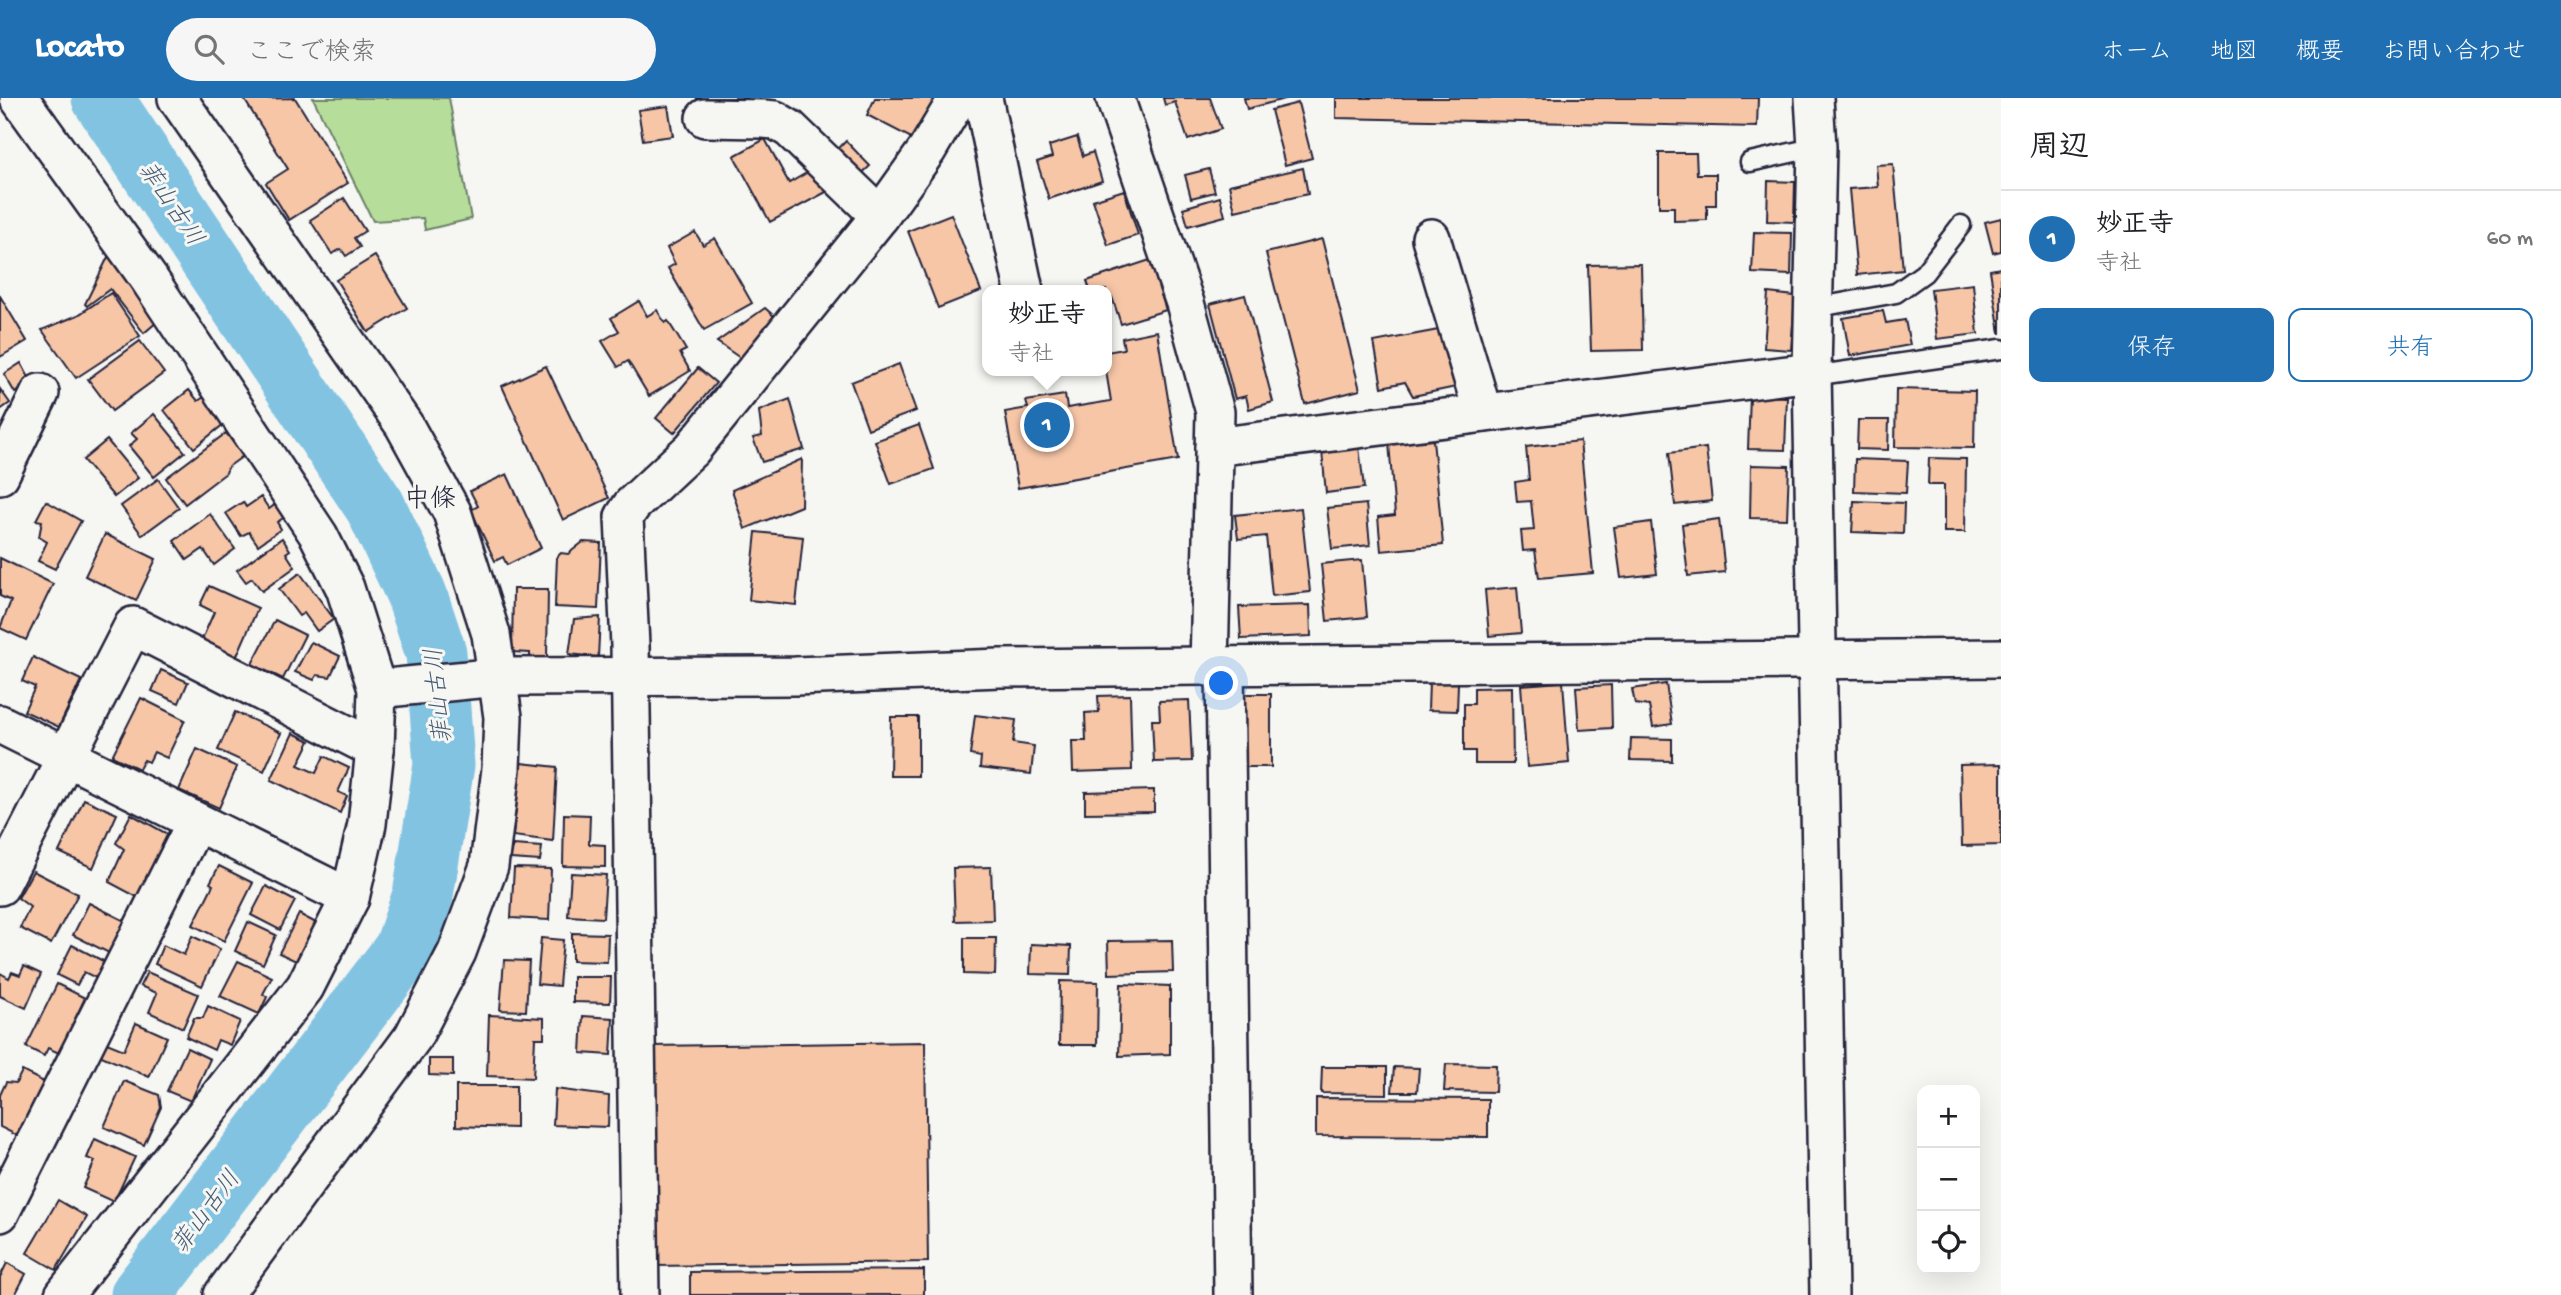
<!DOCTYPE html>
<html lang="ja">
<meta charset="utf-8">
<style>
:root{--surface:#fff;--page:#f6f6f6;--text:#202124;--muted:#757577;--line:#e0e0e0;--accent:#1f6fb2}
body{margin:0;font-family:"Gochi Hand","Klee One",sans-serif;background:var(--page);color:var(--text)}
.controls{position:absolute;right:21px;bottom:21px;display:grid;overflow:hidden;border-radius:14px;box-shadow:0 7px 28px #0002}
.controls button{width:63px;height:63px;display:grid;place-items:center;padding:0;border:0;border-bottom:2px solid var(--line);background:var(--surface);color:var(--text);font:35px sans-serif}
.you{position:absolute;left:1222px;top:586px;width:24px;height:24px;margin:-18px;border:5px solid #fff;border-radius:50%;background:#1a73e8;box-shadow:0 0 0 10px #1a73e833}
.badge{display:grid;place-items:center;width:46px;height:46px;border-radius:50%;background:var(--accent);color:#fff;font-size:23px;font-weight:700}
.pin{position:absolute;translate:-50% -50%;border:4px solid #fff;box-shadow:0 2px 7px #0006}
.popup{position:absolute;left:982px;top:187px;width:130px;height:91px;box-sizing:border-box;display:grid;place-content:center;border-radius:14px;background:var(--surface);filter:drop-shadow(0 2px 5px #0005);font-size:23px;white-space:nowrap;color:var(--muted)}
.popup b{font-size:26px;color:var(--text)}
.popup::after{content:'';position:absolute;left:50%;top:100%;margin-left:-14px;border:14px solid transparent;border-top-color:var(--surface)}
.list{margin:0;padding:0;list-style:none}
h2{display:flex;justify-content:space-between;align-items:center;height:91px;margin:0;padding:0 28px;font-size:30px}
h2 small{font-size:23px;font-weight:400;color:var(--muted)}
.list li{display:grid;grid-template-columns:46px 1fr auto;gap:21px;align-items:center;box-sizing:border-box;height:98px;padding:0 28px;border-top:2px solid var(--line)}
.list b{display:block;font-size:26px;white-space:nowrap}
.list p{margin:0;font-size:23px;white-space:nowrap;color:var(--muted)}
.list em{font-size:23px;font-style:normal;color:var(--muted)}
.actions{display:flex;gap:14px;padding:21px 28px}
.actions a{flex:1;padding:16px 0;border:2px solid var(--accent);border-radius:14px;text-align:center;font-size:24px;color:var(--accent)}
.actions .main{background:var(--accent);color:#fff}
.icon{flex:none;width:38px;height:38px;fill:none;stroke:currentColor;stroke-width:2;stroke-linecap:round;stroke-linejoin:round}
.map{position:relative;flex:none;width:2001px;height:1197px;overflow:hidden}
header{display:flex;align-items:center;gap:42px;box-sizing:border-box;height:98px;padding:0 35px;background:var(--accent);color:#fff}
header strong{font-size:33px}
nav{display:flex;gap:38px;margin-inline-start:auto;font-size:24px}
.search{width:490px;height:63px;background:var(--page);display:flex;align-items:center;gap:18px;box-sizing:border-box;padding:0 24px;border-radius:38px;color:var(--muted);font-size:26px}
main{display:flex}
aside{flex:1;background:var(--surface)}
.map>svg:first-child{display:block}
</style>
<header>
<strong>Locato</strong>
<div class="search"><svg class="icon" aria-label="search" viewBox="0 0 24 24"><circle cx="10" cy="10" r="6"/><path d="M15 15l6 6"/></svg>ここで検索</div>
<nav><a>ホーム</a><a>地図</a><a>概要</a><a>お問い合わせ</a></nav>
</header>
<main>
<div class="map">
<svg width="2001" height="1197" viewBox="0 0 2001 1197">
<rect width="100%" height="100%" fill="#f6f6f2"/>
<filter id="ink" filterUnits="userSpaceOnUse"><feTurbulence type="fractalNoise" baseFrequency=".0143" numOctaves="2"/><feDisplacementMap in="SourceGraphic" scale="14" xChannelSelector="R" yChannelSelector="G"/><feConvolveMatrix kernelMatrix="1 2 1 2 8 2 1 2 1" color-interpolation-filters="sRGB"/></filter>
<g filter="url(#ink)">
<!-- green -->
<path fill="#b6de9a" stroke="#6c806a" stroke-width="2" d="M313 0H449L471 121 425 132 423 120 373 123Z"/>
<g fill="none" stroke-linecap="round" stroke-linejoin="round">
<!-- river -->
<path stroke="#82c3e2" stroke-width="61" d="M102 0 375 408 416 495 436 555 444 667 423 797 404 852 141 1197"/>
</g>
<!-- building -->
<g fill="#f7c6a7" stroke="#22223b" stroke-width="2">
<path d="M295 0 348 85 289 122 266 85 288 71 244 1Z"/>
<path d="M697 0H747L746 8 696 3Z"/>
<path d="M875 0H938L917 43 867 17Z"/>
<path d="M1163 0H1210L1221 31 1188 42 1175 4 1165 7Z"/>
<path d="M1244 0H1288L1247 11Z"/>
<path d="M1336 0H1758L1757 29 1336 20Z"/>
<path d="M1298 5 1312 60 1285 67 1271 12Z"/>
<path d="M668 8 673 38 643 42 638 12Z"/>
<path d="M1077 39 1083 58 1093 54 1102 83 1049 101 1037 64 1052 59 1049 48Z"/>
<path d="M765 41 789 85 815 70 828 93 770 124 734 58Z"/>
<path d="M846 43 870 68 857 80 833 56Z"/>
<path d="M1659 55H1696L1697 76H1716V107H1707V122L1674 123V109H1659Z"/>
<path d="M1893 66 1903 172 1857 177 1849 91 1878 89 1876 67Z"/>
<path d="M1303 70 1308 96 1235 113 1229 87Z"/>
<path d="M1209 71 1215 94 1191 100 1185 77Z"/>
<path d="M1768 83 1795 84 1794 124 1767 123Z"/>
<path d="M1124 92 1138 137 1108 147 1093 102Z"/>
<path d="M1220 99 1225 118 1188 128 1183 110Z"/>
<path d="M344 100 365 133 354 140 360 149 346 158 341 151 332 156 310 122Z"/>
<path d="M951 116 981 193 938 210 908 133Z"/>
<path d="M2001 120V153L1993 155 1985 124Z"/>
<path d="M695 134 703 147 715 140 752 205 704 232 668 170 675 166 667 150Z"/>
<path d="M1754 134 1792 135 1791 177 1752 175Z"/>
<path d="M1322 141 1360 292 1305 306 1266 155Z"/>
<path d="M109 157 158 223 144 235 110 191 87 208 85 206Z"/>
<path d="M375 158 407 210 368 234 336 182Z"/>
<path d="M1150 162 1166 212 1121 226 1112 199 1106 201V192H1090L1087 183Z"/>
<path d="M1641 166 1643 252 1591 253 1588 167Z"/>
<path d="M2001 170V235H2000L1990 172Z"/>
<path d="M1973 186 1978 236 1937 241 1931 191Z"/>
<path d="M111 195 140 238 76 280 42 232 78 217Z"/>
<path d="M1768 195 1795 198 1791 252 1764 250Z"/>
<path d="M1245 197 1273 304 1249 311 1246 298 1235 301 1210 206Z"/>
<path d="M0 198 27 243 0 259Z"/>
<path d="M639 203 647 218 657 212 665 225 668 223 686 252 680 255 690 273 649 298 628 263 618 269 602 243 619 233 611 220Z"/>
<path d="M765 210 775 219 743 262 717 244Z"/>
<path d="M1883 213 1886 225 1905 222 1910 247 1850 258 1843 220Z"/>
<path d="M1444 231 1456 289 1413 298 1405 284 1382 289 1374 244Z"/>
<path d="M1157 233 1178 362 1018 390 1005 314 1028 310 1026 303 1065 297 1067 310 1111 303 1106 273V254L1124 251 1122 240Z"/>
<path d="M140 243 164 275 112 313 88 281Z"/>
<path d="M21 265 32 285 15 295 4 276Z"/>
<path d="M899 266 916 313 868 331 851 284Z"/>
<path d="M546 268 609 400 563 422 502 288Z"/>
<path d="M698 270 716 285 674 335 656 320Z"/>
<path d="M0 291 10 305 0 312Z"/>
<path d="M1896 291 1975 293 1974 350 1895 349Z"/>
<path d="M189 292 198 303 204 299 225 325 194 350 164 312Z"/>
<path d="M1750 298 1787 299 1785 352 1748 351Z"/>
<path d="M790 301 804 351 762 364 753 340 762 338 759 313Z"/>
<path d="M154 316 185 354 154 379 129 348 137 341 131 335Z"/>
<path d="M1858 322H1889L1888 352 1857 351Z"/>
<path d="M919 327 934 371 891 386 875 343Z"/>
<path d="M226 335 243 358 228 369 226 375 185 406 166 380Z"/>
<path d="M107 342 138 380 114 399 83 362Z"/>
<path d="M1433 342 1443 447 1381 453 1378 419 1395 417 1389 345Z"/>
<path d="M1580 343 1593 475 1539 480 1535 452 1523 453 1521 433 1534 432 1531 403 1517 404 1515 384 1529 382 1526 349Z"/>
<path d="M1359 349 1364 390 1326 395 1322 353Z"/>
<path d="M1706 350 1712 403 1675 407 1669 355Z"/>
<path d="M1929 360 1966 361 1965 434H1944V387H1928Z"/>
<path d="M802 361 801 408 745 431 732 392Z"/>
<path d="M1855 361 1908 363 1906 395 1854 393Z"/>
<path d="M1751 367 1789 368 1787 421 1750 420Z"/>
<path d="M507 376 541 450 507 467 503 459 495 463 471 412 478 408 470 393Z"/>
<path d="M158 381 179 410 142 437 121 408Z"/>
<path d="M261 399 269 411 276 406 285 419 277 424 281 431 258 447 249 434 241 438 226 415 243 404 246 409Z"/>
<path d="M46 403 81 423 55 471 38 463 47 444 39 439 42 423 36 422Z"/>
<path d="M1854 403 1904 405 1903 436 1852 434Z"/>
<path d="M1366 406 1370 447 1332 451 1327 410Z"/>
<path d="M1301 410 1310 494 1272 498 1266 438 1238 441 1235 417Z"/>
<path d="M210 416 235 451 214 467 203 451 187 462 174 443Z"/>
<path d="M1719 421 1725 474 1688 478 1682 426Z"/>
<path d="M1651 424 1657 476 1621 480 1614 429Z"/>
<path d="M756 434 803 439 796 507 749 502Z"/>
<path d="M105 436 156 461 136 503 85 478Z"/>
<path d="M282 440 290 452 286 455 295 469 262 493 252 480 246 484 237 472Z"/>
<path d="M583 444 601 445 598 511 555 509 557 459 561 455 568 456Z"/>
<path d="M0 460 53 486 26 542 0 530 11 503 0 498Z"/>
<path d="M1362 462 1367 519 1327 523 1321 466Z"/>
<path d="M300 475 334 521 317 533 304 515 299 518 279 491Z"/>
<path d="M209 488 258 510 235 562 200 546 214 514 200 507Z"/>
<path d="M1517 489 1521 535 1489 538 1485 492Z"/>
<path d="M513 491H548L547 560H530V555L512 554Z"/>
<path d="M1310 507 1311 538 1241 541 1239 509Z"/>
<path d="M600 519 598 559 569 556 574 521Z"/>
<path d="M275 522 305 537 283 581 252 566Z"/>
<path d="M311 544 340 558 330 579 317 577 314 582 295 574Z"/>
<path d="M33 559 81 582 59 629 24 613 35 589 22 583Z"/>
<path d="M161 572 188 584 179 605 152 593Z"/>
<path d="M1429 584 1458 585 1457 613 1428 612Z"/>
<path d="M1563 584 1569 665 1527 669 1521 587Z"/>
<path d="M1666 586 1672 626 1653 629 1649 608 1635 606 1632 591Z"/>
<path d="M1611 587 1612 630 1579 632 1576 589Z"/>
<path d="M1512 589 1513 666H1475V653H1464V606H1474V590Z"/>
<rect x="1244" y="596" width="27" height="73"/>
<path d="M1130 597 1132 672 1073 674 1072 643H1086L1085 615 1099 614 1098 598Z"/>
<path d="M141 600 185 622 167 660 154 654 149 664 144 662 139 671 112 658Z"/>
<path d="M1189 602 1192 663 1154 664 1152 622H1160L1159 603Z"/>
<path d="M235 614 281 635 264 673 218 652Z"/>
<path d="M975 617 1016 622 1013 645 1034 648 1031 676 980 670 981 659 970 657Z"/>
<path d="M891 619H918V678H890Z"/>
<path d="M293 635 310 643 298 667 316 675 324 658 349 670 338 694 347 698 340 715 271 682Z"/>
<path d="M1631 640 1672 641V663L1630 662Z"/>
<path d="M197 651 237 669 219 710 179 692Z"/>
<path d="M521 665 557 669 553 743 513 738Z"/>
<path d="M2001 666V747L1962 748 1960 667Z"/>
<path d="M1154 692V714L1085 715V694Z"/>
<path d="M84 701 117 716 93 770 59 754Z"/>
<path d="M131 716 169 737 137 799 109 784 124 751 116 745Z"/>
<path d="M564 716 590 717 589 746 605 747V769L563 768Z"/>
<path d="M513 747 542 749 540 763 511 761Z"/>
<path d="M219 768 253 785 224 843 193 827 213 787 210 785Z"/>
<path d="M991 769 993 822 955 823 953 770Z"/>
<path d="M514 770 551 771 549 822 511 820Z"/>
<path d="M33 773 78 796 51 846 20 830 30 809 18 800Z"/>
<path d="M571 775 606 777 603 820 568 818Z"/>
<path d="M266 788 295 803 280 832 251 817Z"/>
<path d="M89 805 127 824 111 856 73 837Z"/>
<path d="M299 816 316 825 296 863 279 855Z"/>
<path d="M248 824 276 837 263 866 235 853Z"/>
<path d="M572 835 608 836 607 864 572 863Z"/>
<path d="M192 838 220 851 202 888 155 866 163 847 184 857Z"/>
<path d="M541 840 563 842 559 888 537 886Z"/>
<path d="M964 840H996L995 877 964 876Z"/>
<path d="M1172 842 1173 874 1109 876 1108 843Z"/>
<path d="M1031 846 1071 848 1070 877 1030 876Z"/>
<path d="M72 847 105 864 96 880 84 874 77 887 57 877Z"/>
<path d="M504 862 529 863 526 913 500 912Z"/>
<path d="M238 863 272 879 263 896 267 899 259 916 220 898Z"/>
<path d="M24 868 41 876 26 910 0 898V875L9 880 12 874 20 877Z"/>
<path d="M147 874 198 896 183 930 149 914 157 895 140 888Z"/>
<path d="M573 879H611L610 905 573 904Z"/>
<path d="M1060 883 1098 884 1097 947H1059Z"/>
<path d="M57 886 85 900 59 955 48 950 44 958 26 949Z"/>
<path d="M1121 886 1170 888V956L1119 958Z"/>
<path d="M208 908 240 923 230 947 218 942 214 952 186 939 194 920H203Z"/>
<path d="M489 917 544 920V940H535L533 980 487 978Z"/>
<path d="M583 918 613 920 611 957 581 955Z"/>
<path d="M136 925 167 939 149 979 97 956 102 943 124 952Z"/>
<path d="M925 944 928 1164 655 1168 652 948Z"/>
<path d="M187 950 210 961 191 1003 167 993Z"/>
<path d="M429 961H453V978L429 977Z"/>
<path d="M1446 966 1496 967 1495 994 1444 993Z"/>
<path d="M1322 969H1387V996L1321 995Z"/>
<path d="M1394 969 1419 970 1417 994H1392Z"/>
<path d="M22 973 44 984 18 1038 0 1029V997L6 984 16 985Z"/>
<path d="M124 983 159 997 161 1009 144 1047 104 1029Z"/>
<path d="M456 988H516V1030L456 1028Z"/>
<path d="M555 991 609 998 608 1029 553 1027Z"/>
<path d="M1316 1000 1488 1001V1039L1316 1038Z"/>
<path d="M95 1041 135 1059 114 1104 83 1090 95 1063 87 1060Z"/>
<path d="M58 1102 87 1119 56 1172 27 1155Z"/>
<path d="M7 1165 26 1176 15 1197H0V1179Z"/>
<path d="M924 1172V1197H690V1174Z"/>
</g>
<g fill="none" stroke-linecap="round" stroke-linejoin="round">
<defs>
<g id="lane">
<path d="M1750 64 1817 49"/>
<path d="M1814 210 1896 195 1924 175 1961 127"/>
<path d="M1812 278 2001 251"/>
</g>
<g id="street">
<path d="M19 0 149 181 319 438 345 490 377 591 375 651 367 726 350 800 305 889 64 1197"/>
<path d="M177 0 404 327 452 414 491 536 503 619 501 671 489 768 457 854 413 939 223 1197"/>
<path d="M983 0 1024 192"/>
<path d="M1115 0 1185 205 1215 314 1209 569"/>
<path d="M1814 0 1817 49 1812 274 1829 1197"/>
<path d="M705 20 763 21 775 22 790 31 880 118"/>
<path d="M1431 140 1483 315"/>
<path d="M1214 349 1812 274"/>
<path d="M0 377 40 295"/>
<path d="M1225 568 1233 1197"/>
<path d="M377 591 498 579 795 578 1000 570 2001 560"/>
<path d="M0 626 350 800"/>
<path d="M0 788 133 528 375 651"/>
<path d="M0 1115 196 724"/>
<path d="M640 1197 630 548 624 419 632 407 692 351 880 118 927 52 958 0"/>
</g>
</defs>
<!-- lane casing -->
<use href="#lane" stroke="#22223b" stroke-width="23"/>
<!-- street casing -->
<use href="#street" stroke="#22223b" stroke-width="42"/>
<!-- lane -->
<use href="#lane" stroke="#f6f6f2" stroke-width="18"/>
<!-- street -->
<use href="#street" stroke="#f6f6f2" stroke-width="37"/>
</g>
</g>
<g text-anchor="middle" stroke-width="6" stroke-linejoin="round" paint-order="stroke">
<!-- water labels -->
<g font-size="24" font-style="italic" fill="#445a75" stroke="#f6f6f2">
<text transform="translate(172 105) rotate(56)" y="8">菲山古川</text>
<text transform="translate(437 598) rotate(-96)" y="8">菲山古川</text>
<text transform="translate(205 1113) rotate(-53)" y="8">菲山古川</text>
</g>
<!-- quarter labels -->
<g font-size="26" fill="#22223b" stroke="#f6f6f2">
<text x="430" y="408">中條</text>
</g>
</g>
</svg>
<div class="controls">
<button>+</button>
<button>−</button>
<button><svg class="icon" aria-label="locate" viewBox="0 0 24 24"><circle cx="12" cy="12" r="6"/><path d="M12 2v4M12 18v4M2 12h4M18 12h4"/></svg></button>
</div>
<div class="you"></div>
<div class="pin badge" style="left:1047px;top:327px">1</div>
<div class="popup"><b>妙正寺</b>寺社</div>
</div>
<aside>
<h2>周辺<small></small></h2>
<ul class="list">
<li><span class="badge">1</span><div><b>妙正寺</b><p>寺社</p></div><em>60 m</em></li>
</ul>
<div class="actions"><a class="main">保存</a><a>共有</a></div>
</aside>
</main>
